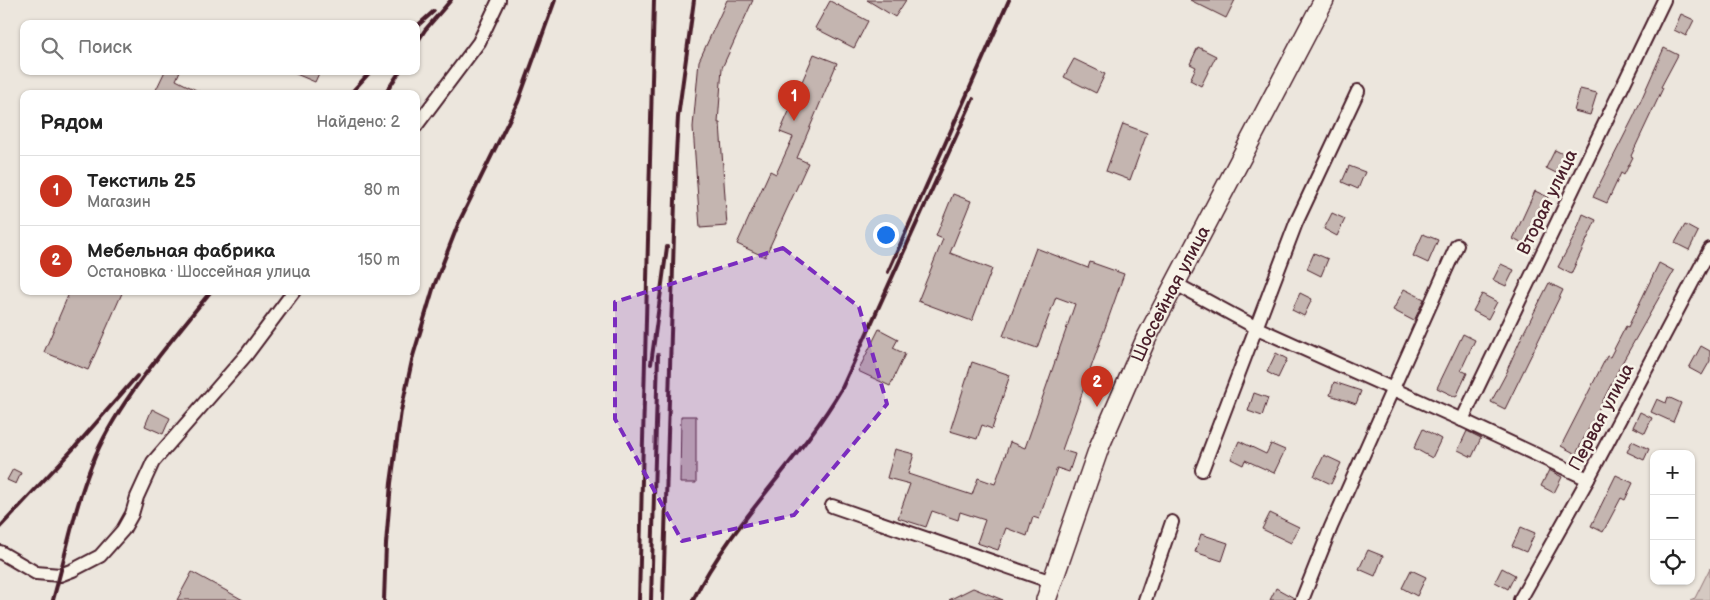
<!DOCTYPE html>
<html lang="ru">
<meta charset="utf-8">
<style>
:root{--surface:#fff;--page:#f6f6f6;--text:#222;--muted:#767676;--line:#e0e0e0;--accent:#c8321e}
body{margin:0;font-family:"Balsamiq Sans",sans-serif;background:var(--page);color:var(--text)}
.controls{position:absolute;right:15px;bottom:15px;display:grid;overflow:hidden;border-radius:10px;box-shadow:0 1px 4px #0004}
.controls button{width:45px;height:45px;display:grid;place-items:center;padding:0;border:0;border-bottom:1px solid var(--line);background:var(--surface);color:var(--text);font:25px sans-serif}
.you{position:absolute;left:885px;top:234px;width:18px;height:18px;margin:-12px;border:4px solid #fff;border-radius:50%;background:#1a73e8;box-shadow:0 0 0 8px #1a73e833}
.badge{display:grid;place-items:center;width:32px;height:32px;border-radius:50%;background:var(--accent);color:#fff;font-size:16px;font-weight:700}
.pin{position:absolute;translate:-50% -41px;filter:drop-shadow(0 1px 2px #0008)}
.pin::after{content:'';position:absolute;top:26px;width:18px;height:15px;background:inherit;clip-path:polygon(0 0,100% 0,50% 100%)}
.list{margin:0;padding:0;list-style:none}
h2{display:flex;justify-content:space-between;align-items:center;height:65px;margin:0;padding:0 20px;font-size:21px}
h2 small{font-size:16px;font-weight:400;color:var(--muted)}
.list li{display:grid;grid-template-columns:32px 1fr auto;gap:15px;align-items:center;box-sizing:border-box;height:70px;padding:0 20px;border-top:1px solid var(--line)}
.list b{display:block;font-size:19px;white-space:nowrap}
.list p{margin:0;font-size:16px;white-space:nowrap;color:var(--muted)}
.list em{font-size:16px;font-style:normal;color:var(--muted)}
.icon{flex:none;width:28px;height:28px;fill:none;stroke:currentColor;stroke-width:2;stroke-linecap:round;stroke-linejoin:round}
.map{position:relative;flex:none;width:1710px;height:600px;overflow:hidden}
.search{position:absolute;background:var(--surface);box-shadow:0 1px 4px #0004;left:20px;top:20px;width:400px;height:55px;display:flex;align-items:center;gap:12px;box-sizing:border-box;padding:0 18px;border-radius:10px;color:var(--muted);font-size:19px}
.panel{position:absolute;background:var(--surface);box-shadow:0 1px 4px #0004;left:20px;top:90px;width:400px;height:205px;border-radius:10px}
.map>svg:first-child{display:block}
</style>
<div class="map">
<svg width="1710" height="600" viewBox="0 0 1710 600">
<rect width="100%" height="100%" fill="#ece6dd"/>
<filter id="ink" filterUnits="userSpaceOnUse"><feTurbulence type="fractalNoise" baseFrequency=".02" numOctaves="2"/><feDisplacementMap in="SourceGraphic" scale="10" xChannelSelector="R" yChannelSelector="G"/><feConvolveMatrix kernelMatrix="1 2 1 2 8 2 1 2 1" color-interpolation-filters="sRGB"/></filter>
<g filter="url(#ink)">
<!-- green -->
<path fill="#d5c9c2" stroke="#907476" d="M1710 568V600H1690L1695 598Z"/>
<!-- building -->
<g fill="#c4b5b0" stroke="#4a1f2b">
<path d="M727 0H753L722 68 718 123H720L727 226 700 228 693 127 699 61Z"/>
<path d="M867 0H906L895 17Z"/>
<path d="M1190 0H1235L1226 18Z"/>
<path d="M830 1 868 21 854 48 815 28Z"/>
<path d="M1681 14 1694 20 1686 36 1674 30Z"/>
<path d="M1198 47 1216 56 1201 86 1190 80 1196 67 1190 64Z"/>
<path d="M1664 48 1678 55 1661 87 1663 88 1631 156 1633 157 1624 175 1621 173 1607 203 1593 197 1634 116Z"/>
<path d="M814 54 837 63 797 158 808 163 765 257 737 244 770 171 776 174 793 137 780 132Z"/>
<path d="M1074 59 1105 74 1096 93 1064 77Z"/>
<path d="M165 71H180L176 80 204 94H154Z"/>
<path d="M289 71H320L315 82Z"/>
<path d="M1580 89 1597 93 1590 115 1574 111Z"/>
<path d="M1123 124 1147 133 1130 180 1106 171Z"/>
<path d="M1555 150 1567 156 1558 174 1546 168Z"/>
<path d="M1349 166 1365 172 1358 189 1342 182Z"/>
<path d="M1535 191 1548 197 1525 245 1513 239Z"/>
<path d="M953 194 971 201 950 253 992 269 972 321 918 301 943 239 936 236Z"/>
<path d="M1332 213 1345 219 1337 236 1324 229Z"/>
<path d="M1583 214 1596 220 1571 274 1558 267 1574 237Z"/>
<path d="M1685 225 1698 232 1689 250 1675 243Z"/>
<path d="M1423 234 1438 240 1428 263 1413 256Z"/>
<path d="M1036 248 1088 268 1090 262 1124 274 1062 450 1075 454 1069 472 1057 468 1039 519 1033 517 1027 536 1006 528 998 550 977 543 985 520 960 512 958 520 932 511 926 527 898 518 910 484 887 478 895 449 914 454 908 474 972 495 978 478 995 484 1010 442 1025 448 1075 304 1056 297 1037 348 1003 336Z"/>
<path d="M1314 253 1328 259 1321 276 1307 269Z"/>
<path d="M1659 263 1674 271 1622 363 1576 454 1561 446 1607 356 1610 357 1626 326 1628 327Z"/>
<path d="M1501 264 1514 270 1506 286 1493 280Z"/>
<path d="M1549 283 1563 290 1505 409 1491 402 1508 370H1507L1523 334Z"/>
<path d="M1404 289 1424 299 1414 321 1393 310Z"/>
<path d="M70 291H123L88 370 44 352Z"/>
<path d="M1300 293 1312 299 1304 316 1292 310Z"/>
<path d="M1482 294 1497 302 1488 319 1473 311Z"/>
<path d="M879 329 898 339 893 348 905 354 890 386 858 371Z"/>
<path d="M1463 334 1475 340 1461 370 1467 373 1456 397 1437 388Z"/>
<path d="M1701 346 1710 351V361L1702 375 1689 368Z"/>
<path d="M1276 353 1287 359 1278 378 1267 372Z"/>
<path d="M972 362 1010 375 992 429 982 425 977 439 950 431Z"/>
<path d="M1334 382 1361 391 1356 404 1330 395Z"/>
<path d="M1254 393 1268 398 1262 416 1248 411Z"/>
<path d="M1668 397 1681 403 1673 422 1651 412 1657 399 1666 403Z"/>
<path d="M152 409 170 418 163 434 145 426Z"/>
<path d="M1640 412 1652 418 1645 433 1633 427Z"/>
<path d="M681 416H696V483H680Z"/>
<path d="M1423 429 1441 439 1432 458 1414 448Z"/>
<path d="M1467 431 1481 438 1472 457 1458 450Z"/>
<path d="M1239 441 1266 454 1271 444 1285 450 1274 473 1245 460 1243 465 1231 459Z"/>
<path d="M1632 441 1649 449 1644 460 1627 452Z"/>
<path d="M1324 455 1341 463 1331 484 1314 476Z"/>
<path d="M13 469 21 473 16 484 7 480Z"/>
<path d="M1549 470 1562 477 1554 493 1541 486Z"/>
<path d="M1616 475 1633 483 1625 500 1621 498 1603 532 1591 526Z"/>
<path d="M1270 513 1299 527 1291 543 1262 529Z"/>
<path d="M1521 527 1535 533 1526 552 1512 546Z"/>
<path d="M1201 534 1228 543 1222 561 1195 552Z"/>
<path d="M1368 550 1383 556 1375 576 1359 569Z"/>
<path d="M1502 568 1515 575 1508 589 1495 582Z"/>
<path d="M1411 570 1426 577 1417 596 1402 588Z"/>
<path d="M192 572 243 600H177Z"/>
<path d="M973 588 1003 600H949Z"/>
<path d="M1276 588 1294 598V600H1270Z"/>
</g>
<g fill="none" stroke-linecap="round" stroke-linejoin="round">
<defs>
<g id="street">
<path d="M416 126 479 42 499 0"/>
<path d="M1174 283 1257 328 1462 420 1588 479"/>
<path d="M1462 420 1664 0"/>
<path d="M1202 470 1296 223 1358 91"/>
<path d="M832 506 1052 582"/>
<path d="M0 552 36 573 60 575 73 570 100 556 123 530 132 514 137 497 153 462 247 354 294 291"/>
<path d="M1145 600 1172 522"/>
<path d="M1302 600 1331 527 1457 245"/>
<path d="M1520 600 1588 479 1710 249"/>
</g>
<g id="primary">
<path id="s1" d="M1046 600 1100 445 1146 339 1324 0"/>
</g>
</defs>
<!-- street casing -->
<use href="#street" stroke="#4a1f2b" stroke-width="16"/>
<!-- primary casing -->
<use href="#primary" stroke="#4a1f2b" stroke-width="22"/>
<!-- street -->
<use href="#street" stroke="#f7f3e8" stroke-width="12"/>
<!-- primary -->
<use href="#primary" stroke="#f7f3e8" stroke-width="19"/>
<!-- rail -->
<g stroke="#4a1f2b" stroke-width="4">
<path d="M416 27 434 11"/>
<path d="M416 44 425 30 451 0"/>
<path d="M350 94 371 71"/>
<path d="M385 94 400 71"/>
<path d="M675 173 678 117 694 0"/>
<path d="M888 272 1009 0"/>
<path d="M651 364 667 247"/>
<path d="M0 527 75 447 137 376"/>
<path d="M53 600C66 555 74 508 92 464 115 404 171 342 211 291"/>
<path d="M384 600 386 544 391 483 401 411 413 356 434 286 459 222 518 102 555 0"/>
<path d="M639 600 654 0"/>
<path d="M651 600 658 355"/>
<path d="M663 600 676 167"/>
<path d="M693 600C732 522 798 463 842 388L973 99"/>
</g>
</g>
</g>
<!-- marked area -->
<path fill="#7b2cbf" fill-opacity="0.2" stroke="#7b2cbf" stroke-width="4" stroke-dasharray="10 6" stroke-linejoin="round" d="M783 248 859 307 887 404 794 515 682 541 615 419V302Z"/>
<g text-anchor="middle" stroke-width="5" stroke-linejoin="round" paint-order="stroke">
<!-- street labels -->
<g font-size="18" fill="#4a1f2b" stroke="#f7f3e8">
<text transform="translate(1547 202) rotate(-64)" y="6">Вторая улица</text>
<text dy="6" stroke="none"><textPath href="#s1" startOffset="331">Шоссейная улица</textPath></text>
<text transform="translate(1601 417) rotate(-62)" y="6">Первая улица</text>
</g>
</g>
</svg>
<div class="controls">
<button>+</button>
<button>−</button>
<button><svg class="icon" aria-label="locate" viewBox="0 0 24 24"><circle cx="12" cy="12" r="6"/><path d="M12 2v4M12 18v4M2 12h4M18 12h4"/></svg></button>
</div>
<div class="you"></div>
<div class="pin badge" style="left:794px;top:121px">1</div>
<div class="pin badge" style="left:1097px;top:407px">2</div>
<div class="search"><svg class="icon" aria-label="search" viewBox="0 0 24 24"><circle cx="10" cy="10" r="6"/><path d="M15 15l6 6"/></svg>Поиск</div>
<section class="panel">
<h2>Рядом<small>Найдено: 2</small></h2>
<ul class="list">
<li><span class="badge">1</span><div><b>Текстиль 25</b><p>Магазин</p></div><em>80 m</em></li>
<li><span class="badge">2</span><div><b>Мебельная фабрика</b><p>Остановка · Шоссейная улица</p></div><em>150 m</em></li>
</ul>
</section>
</div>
